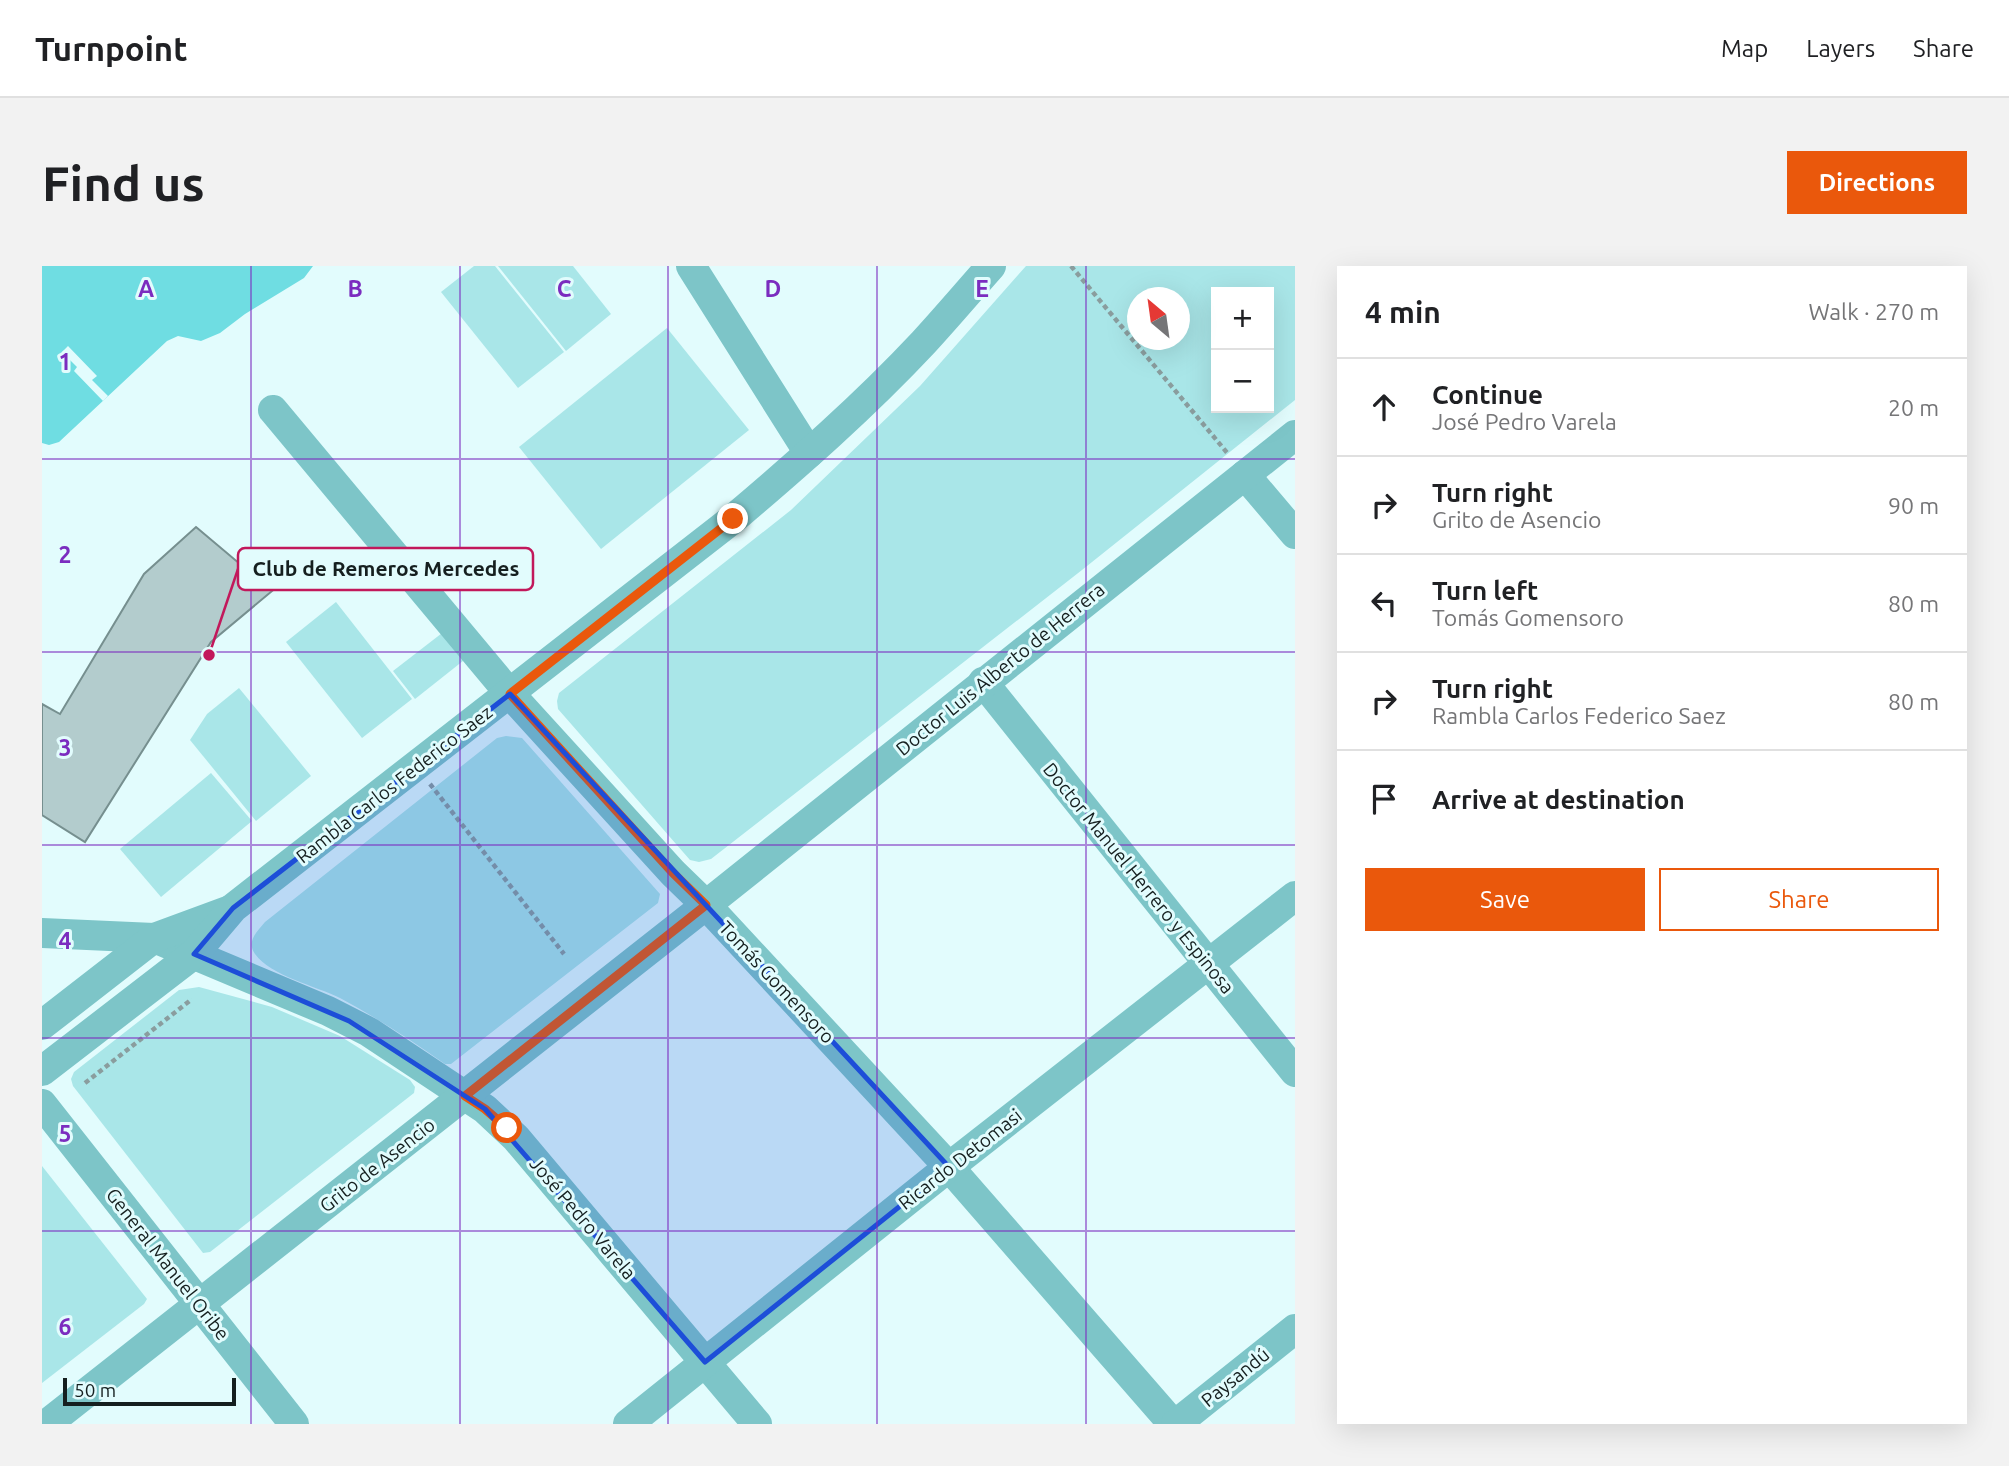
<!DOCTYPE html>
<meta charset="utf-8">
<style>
:root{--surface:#fff;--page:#f2f2f2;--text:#202124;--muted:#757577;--line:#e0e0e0;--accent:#ea580c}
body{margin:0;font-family:Ubuntu,sans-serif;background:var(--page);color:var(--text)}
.controls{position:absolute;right:21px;top:21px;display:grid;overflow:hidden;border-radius:0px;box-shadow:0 7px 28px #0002}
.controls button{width:63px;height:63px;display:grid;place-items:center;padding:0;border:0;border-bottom:2px solid var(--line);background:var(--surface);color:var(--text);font:35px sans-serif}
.compass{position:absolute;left:1085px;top:21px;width:63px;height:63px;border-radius:50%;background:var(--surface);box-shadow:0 7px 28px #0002;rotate:331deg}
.scale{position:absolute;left:21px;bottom:18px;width:173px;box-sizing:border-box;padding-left:7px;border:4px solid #151f1f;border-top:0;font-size:19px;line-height:24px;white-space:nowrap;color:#151f1f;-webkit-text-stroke:5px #e2fcfd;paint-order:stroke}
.stop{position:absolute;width:21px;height:21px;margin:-16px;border:5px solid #ea580c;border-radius:50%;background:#fff}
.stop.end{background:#ea580c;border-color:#fff;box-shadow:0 2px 7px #0008}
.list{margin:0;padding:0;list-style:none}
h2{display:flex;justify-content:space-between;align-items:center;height:91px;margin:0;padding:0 28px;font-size:30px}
h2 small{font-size:23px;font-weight:400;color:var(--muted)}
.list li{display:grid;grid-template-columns:46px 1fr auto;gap:21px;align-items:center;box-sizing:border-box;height:98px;padding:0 28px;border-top:2px solid var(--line)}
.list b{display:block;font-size:26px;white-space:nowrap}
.list p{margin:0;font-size:23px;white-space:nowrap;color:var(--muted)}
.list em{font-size:23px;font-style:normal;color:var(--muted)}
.actions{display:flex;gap:14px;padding:21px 28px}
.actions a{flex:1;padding:16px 0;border:2px solid var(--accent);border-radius:0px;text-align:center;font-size:24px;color:var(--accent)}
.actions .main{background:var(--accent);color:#fff}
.icon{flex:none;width:38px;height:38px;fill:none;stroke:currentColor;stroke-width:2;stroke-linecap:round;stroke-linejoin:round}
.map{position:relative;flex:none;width:1253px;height:1158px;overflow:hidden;border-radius:0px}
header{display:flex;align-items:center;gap:42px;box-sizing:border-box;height:98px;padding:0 35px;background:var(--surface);border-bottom:2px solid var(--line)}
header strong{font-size:33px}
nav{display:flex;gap:38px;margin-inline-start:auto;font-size:24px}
.intro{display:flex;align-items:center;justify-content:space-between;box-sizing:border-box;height:168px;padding:0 42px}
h1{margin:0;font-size:49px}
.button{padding:18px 32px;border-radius:0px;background:var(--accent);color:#fff;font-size:24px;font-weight:700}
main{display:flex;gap:42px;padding:0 42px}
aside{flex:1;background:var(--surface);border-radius:0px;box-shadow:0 7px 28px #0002}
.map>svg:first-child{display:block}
</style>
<header>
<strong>Turnpoint</strong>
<nav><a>Map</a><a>Layers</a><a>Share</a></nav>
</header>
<div class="intro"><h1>Find us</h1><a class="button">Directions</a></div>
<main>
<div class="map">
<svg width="1253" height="1158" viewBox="0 0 1253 1158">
<rect width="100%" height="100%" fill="#e2fcfd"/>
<!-- green -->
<g fill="#a9e6e8" fill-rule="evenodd">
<path d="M432 0H453L522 86 476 122 399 26Z"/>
<path d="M456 0H531L569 48 524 85Z"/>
<path d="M984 0H1253V134L1040 304 669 593 657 596 648 594 516 443 515 435 517 427 749 244 878 120ZM1174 26H1227V142H1174ZM1096 32H1138V74H1096Z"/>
<path d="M625 62 707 164 559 283 477 181Z"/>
<path d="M294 336 370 433 320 472 244 376Z"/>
<path d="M404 364 426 391 373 433 351 405Z"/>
<path d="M197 422 269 510 214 555 148 474 165 448Z"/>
<path d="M464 470 480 472 618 628 616 637 409 798H403C369 774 335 752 298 732 274 720 229 710 213 688 204 675 215 666 223 656L455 472Z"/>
<path d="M169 507 210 555 119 631 78 583Z"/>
<path d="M157 721 230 741 298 770 368 814 373 821 372 827 168 986 161 987 31 820 29 813 32 806 137 724Z"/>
<path d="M0 900 105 1033 102 1038 0 1117Z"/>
</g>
<!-- water -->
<path fill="#6fdde2" d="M0 0H271L262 12 203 48 178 67 159 75 136 70 125 75 17 176 7 179 0 177Z"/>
<!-- pier -->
<path fill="#e2fcfd" d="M26 80 55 110 50 114 66 130 61 135 32 105 35 101 20 86Z"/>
<!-- building -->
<path fill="#b3cccd" stroke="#768f8f" stroke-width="2" d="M154 261 230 325 169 376 43 576 0 549V438L18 448 102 308Z"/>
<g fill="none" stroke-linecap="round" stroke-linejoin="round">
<!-- path -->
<g stroke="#8a9d9e" stroke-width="4.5" stroke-dasharray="5 3.5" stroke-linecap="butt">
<path d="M1029 0 1187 189"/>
<path d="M388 518 522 688"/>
<path d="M43 817 150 733"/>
</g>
<!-- minor -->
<g stroke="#7dc5c8" stroke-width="30">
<path d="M649 0 767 187"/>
<path d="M231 144 468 428 631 607 664 639 907 901 1131 1158"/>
<path d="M1203 209 1253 268"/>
<path d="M941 416 1253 806"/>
<path d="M0 667 112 672 286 745 327 766 443 843 474 872 715 1158"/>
<path d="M0 759 112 672 188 644"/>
<path d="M0 805 152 688 191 642 691 253C757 197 822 140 881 77 904 52 926 26 949 0"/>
<path d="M0 838 252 1158"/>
<path d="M5 1158 664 639 1253 169"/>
<path d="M586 1158 907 901 1253 630"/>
<path d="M1134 1158 1253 1063"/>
</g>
</g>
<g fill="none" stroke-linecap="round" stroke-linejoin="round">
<!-- route -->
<path stroke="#ea580c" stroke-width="9" d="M465 862 443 843 423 830 664 639 631 607 468 428 691 253"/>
</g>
<!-- marked area -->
<path fill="#1d4ed8" fill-opacity="0.2" stroke="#1d4ed8" stroke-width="5" stroke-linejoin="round" d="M468 428 907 901 663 1096 443 843 307 755 152 688 191 642Z"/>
<!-- grid -->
<path fill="none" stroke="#7b2cbf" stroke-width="2" stroke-opacity="0.55" d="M209 0V1158M418 0V1158M626 0V1158M835 0V1158M1044 0V1158M0 193H1253M0 386H1253M0 579H1253M0 772H1253M0 965H1253"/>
<g text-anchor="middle" stroke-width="6" stroke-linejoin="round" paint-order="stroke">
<!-- street labels -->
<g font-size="19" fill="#151f1f" stroke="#e2fcfd">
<text transform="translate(958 403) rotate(-39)" y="7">Doctor Luis Alberto de Herrera</text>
<text transform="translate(352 518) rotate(-38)" y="7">Rambla Carlos Federico Saez</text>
<text transform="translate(1097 612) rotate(51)" y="7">Doctor Manuel Herrero y Espinosa</text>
<text transform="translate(735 716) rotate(47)" y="7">Tomás Gomensoro</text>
<text transform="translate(918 893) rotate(-38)" y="7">Ricardo Detomasi</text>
<text transform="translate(335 899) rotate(-38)" y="7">Grito de Asencio</text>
<text transform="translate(541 952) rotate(50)" y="7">José Pedro Varela</text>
<text transform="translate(126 998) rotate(52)" y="7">General Manuel Oribe</text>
<text transform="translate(1193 1111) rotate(-39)" y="7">Paysandú</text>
</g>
</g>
<g font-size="23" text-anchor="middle" font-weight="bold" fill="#7b2cbf" stroke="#e2fcfd" stroke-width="6" stroke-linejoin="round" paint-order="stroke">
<text x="104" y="31">A</text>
<text x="313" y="31">B</text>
<text x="522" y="31">C</text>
<text x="731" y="31">D</text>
<text x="940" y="31">E</text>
<text x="23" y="104">1</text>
<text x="23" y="297">2</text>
<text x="23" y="490">3</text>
<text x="23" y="683">4</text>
<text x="23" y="876">5</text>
<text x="23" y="1069">6</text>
</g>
<!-- callouts -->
<path fill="none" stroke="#c2185b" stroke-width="2.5" d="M167 389L196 303"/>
<circle fill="#c2185b" stroke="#e2fcfd" stroke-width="2.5" cx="167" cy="389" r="7"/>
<rect fill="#e2fcfd" stroke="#c2185b" stroke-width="2.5" x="196" y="282" width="295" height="42" rx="7"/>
<g font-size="21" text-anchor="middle" font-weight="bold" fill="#151f1f">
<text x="344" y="310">Club de Remeros Mercedes</text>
</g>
</svg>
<div class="controls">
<button>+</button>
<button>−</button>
</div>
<svg class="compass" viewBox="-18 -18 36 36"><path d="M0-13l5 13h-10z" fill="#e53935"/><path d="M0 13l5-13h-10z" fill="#757577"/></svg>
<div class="scale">50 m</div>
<div class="stop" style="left:465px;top:862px"></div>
<div class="stop end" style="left:691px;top:253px"></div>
</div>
<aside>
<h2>4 min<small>Walk · 270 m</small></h2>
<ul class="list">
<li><svg class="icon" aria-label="ahead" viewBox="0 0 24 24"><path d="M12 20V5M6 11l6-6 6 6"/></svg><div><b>Continue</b><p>José Pedro Varela</p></div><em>20 m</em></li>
<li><svg class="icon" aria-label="right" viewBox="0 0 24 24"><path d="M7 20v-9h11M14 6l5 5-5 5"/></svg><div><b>Turn right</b><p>Grito de Asencio</p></div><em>90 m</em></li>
<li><svg class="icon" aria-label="left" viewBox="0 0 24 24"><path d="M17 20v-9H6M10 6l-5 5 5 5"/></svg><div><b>Turn left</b><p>Tomás Gomensoro</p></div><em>80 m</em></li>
<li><svg class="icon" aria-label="right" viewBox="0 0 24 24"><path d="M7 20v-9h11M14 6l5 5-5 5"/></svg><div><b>Turn right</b><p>Rambla Carlos Federico Saez</p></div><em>80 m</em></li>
<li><svg class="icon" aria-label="arrive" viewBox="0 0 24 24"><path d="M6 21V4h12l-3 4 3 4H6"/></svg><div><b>Arrive at destination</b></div></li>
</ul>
<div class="actions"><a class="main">Save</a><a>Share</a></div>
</aside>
</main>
